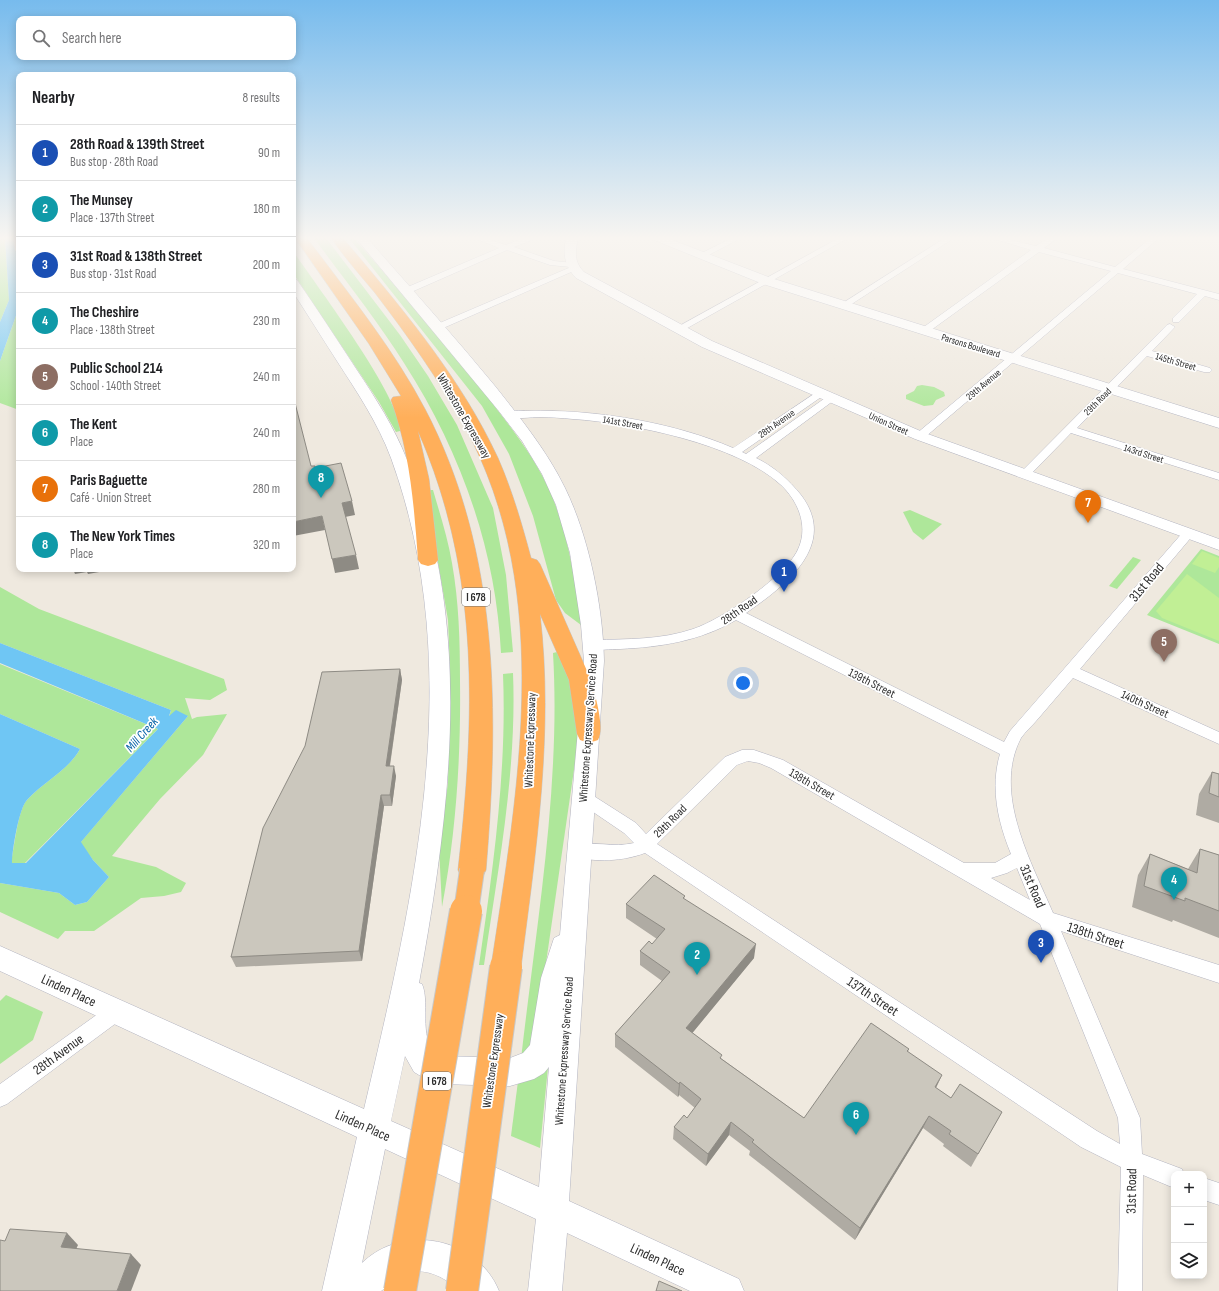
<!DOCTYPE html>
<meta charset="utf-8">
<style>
:root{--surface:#fff;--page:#f6f6f6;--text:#202124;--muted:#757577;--line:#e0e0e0;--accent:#d93025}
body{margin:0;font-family:"Sofia Sans Condensed",sans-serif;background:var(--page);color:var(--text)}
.controls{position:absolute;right:12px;bottom:12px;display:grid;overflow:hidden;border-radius:8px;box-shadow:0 2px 10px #0003}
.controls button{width:36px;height:36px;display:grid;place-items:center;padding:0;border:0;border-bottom:1px solid var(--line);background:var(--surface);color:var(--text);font:20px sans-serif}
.you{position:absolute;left:743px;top:683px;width:14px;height:14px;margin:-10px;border:3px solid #fff;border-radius:50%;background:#1a73e8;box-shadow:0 0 0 6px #1a73e833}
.badge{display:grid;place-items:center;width:26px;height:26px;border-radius:50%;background:var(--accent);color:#fff;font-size:13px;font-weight:700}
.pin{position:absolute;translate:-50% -33px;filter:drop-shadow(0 1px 2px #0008)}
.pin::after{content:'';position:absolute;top:21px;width:14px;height:12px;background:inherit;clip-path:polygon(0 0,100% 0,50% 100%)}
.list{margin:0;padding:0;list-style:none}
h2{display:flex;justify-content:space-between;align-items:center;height:52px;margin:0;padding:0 16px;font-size:17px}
h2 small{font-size:13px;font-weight:400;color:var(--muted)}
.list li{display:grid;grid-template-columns:26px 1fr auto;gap:12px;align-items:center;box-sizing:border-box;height:56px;padding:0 16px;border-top:1px solid var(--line)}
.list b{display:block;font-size:15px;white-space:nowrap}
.list p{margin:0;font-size:13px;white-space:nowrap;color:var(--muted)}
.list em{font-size:13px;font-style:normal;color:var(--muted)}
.icon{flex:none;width:22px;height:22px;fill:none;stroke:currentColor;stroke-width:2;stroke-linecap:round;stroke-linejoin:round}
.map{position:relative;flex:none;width:1219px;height:1291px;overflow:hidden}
.search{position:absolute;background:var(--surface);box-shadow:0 2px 10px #0003;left:16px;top:16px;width:280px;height:44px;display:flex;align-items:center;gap:10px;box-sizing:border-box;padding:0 14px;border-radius:8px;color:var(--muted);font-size:15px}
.panel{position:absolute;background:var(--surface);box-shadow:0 2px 10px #0003;left:16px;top:72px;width:280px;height:500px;border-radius:8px}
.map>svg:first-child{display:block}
</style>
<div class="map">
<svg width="1219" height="1291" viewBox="0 0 1219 1291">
<rect width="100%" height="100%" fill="#efe9df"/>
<!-- green -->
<g fill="#aee79a">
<path d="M0 238H5L9 300 0 322Z"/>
<path d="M314 238H326L400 335 428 376 457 425 493 508 506 575 513 652 501 653C496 549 460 450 404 363 377 320 344 279 314 238Z"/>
<path d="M349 238H354C403 295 454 351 499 412 519 438 539 465 552 496 569 539 575 579 581 625L565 613 556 600 533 516 509 454 482 406Z"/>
<path d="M293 251C316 285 401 397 400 431L396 432 379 402 293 273Z"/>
<path d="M19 307V410L0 403V361Z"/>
<path d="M922 385 934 387 944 392 945 396 936 400 933 405 924 406 906 399V395L914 391 917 386Z"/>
<path d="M428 490H433C440 514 448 539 452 563 459 602 460 642 460 681 461 757 456 833 442 907L439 847 448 783 450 670 448 620 426 493Z"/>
<path d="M910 510 942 524 923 540 913 532 903 512Z"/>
<path d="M1201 549 1219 556V644L1147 615Z"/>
<path d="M1133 557 1141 560 1117 589 1109 586Z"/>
<path d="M0 587 39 609 224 679 227 690 210 700 185 698 192 719 197 717 227 714 203 755 160 799 112 856 156 867 186 883 181 892 164 896 141 898 94 931H65L58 939 0 912V883L59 893 75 905 87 902 109 877 93 860 80 843 188 716 169 717 171 710 0 643Z"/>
<path d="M561 651 580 704 577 749 546 963 538 1037 521 1059C536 927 561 785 553 653Z"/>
<path d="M0 664 158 729 25 863H11C14 849 18 809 27 800 44 781 67 772 80 749L0 714Z"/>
<path d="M513 673C517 771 498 869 484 965H479C493 869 507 771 503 674Z"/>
<path d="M6 995 43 1012 33 1040 0 1064V1001Z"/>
<path d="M548 1067 540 1148 511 1136 518 1081Z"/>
</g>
<!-- pitch -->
<g fill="#c1ef95">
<path d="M1202 551 1219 558V567L1215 573 1192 564Z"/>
<path d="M1187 574 1219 598V641L1162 618 1156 611Z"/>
</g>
<!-- water -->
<g fill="#6fc6f4">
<path d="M5 238H13L15 250 19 255V307L0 361V322L9 300Z"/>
<path d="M0 643 171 710 169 716 176 710 188 716 81 842 93 860 109 877 87 902 75 905 59 893 0 883V714L80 749C67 772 44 781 27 800 19 808 12 851 12 863H26L158 729 0 663Z"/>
</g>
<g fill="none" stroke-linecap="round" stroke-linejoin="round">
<defs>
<g id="street">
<path d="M474 238H484L506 245 523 238H533L532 240 514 247 554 261 574 263V267L578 269 441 329H435V325L571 267 550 265 507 250 409 293H403V289L499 248Z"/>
<path d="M732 238H741L705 257 698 255Z"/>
<path d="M839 238H848L682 331H676L674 329Z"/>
<path d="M945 238H954L847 307 844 308 840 305Z"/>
<path d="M991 238H1002L1036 246 1048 238H1057L1044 248 1115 267 1151 238H1159L1123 269 1219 294V300L1205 296 1179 322H1173V318L1197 294 1118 273 924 438H916L915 436 916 434 1111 271 1039 252 927 333H921V329L1031 250Z"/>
<path d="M1170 324 1175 327 1152 351 1210 368 1212 370 1210 372H1204L1147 356 1077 428 1219 473V480L1071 433 1028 477H1020L1018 475 1020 473 1167 325Z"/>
<path d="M820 390 824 391 825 393 824 395 742 452 746 454 828 396 832 395 837 398 756 458C773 466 789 480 801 495 839 545 785 586 746 613L1004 742 1010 731 1184 531H1192L1194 534 1080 669 1219 732V744L1073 678C1061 692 1049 706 1037 720 1032 726 1025 732 1021 738 992 793 1032 863 1053 913L1219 965V983L1061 931 1140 1118 1142 1154 1182 1169 1184 1174H1174V1188L1143 1175 1142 1291H1118L1121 1167 1081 1147 645 853C624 861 595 863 573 856L570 851 573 846C589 840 614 848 634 843L624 833 577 801 575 797 577 793 583 791 589 793 636 823 646 834 725 757 742 750H754L783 760 964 863H995L1011 854C998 822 990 788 1000 754L736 620C700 641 661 647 620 649 610 649 599 651 589 648L587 645 589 642 594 640C627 639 661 640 693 629 721 620 789 575 799 547 808 525 798 501 781 485 737 444 632 423 573 419 562 418 551 417 540 417 530 417 519 419 510 418 506 418 507 418 505 415 509 409 521 411 528 411 593 409 673 422 733 448ZM748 761 759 763 771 768 1040 924 1118 1118 1120 1144 1097 1131 657 844 737 765ZM1017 868 1030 900 991 878 1007 873Z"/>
<path d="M116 1003 123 1006 126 1012 123 1018 7 1104 0 1107V1084L109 1006Z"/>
<path d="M1204 1178 1219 1183V1205L1204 1200Z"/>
</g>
<g id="secondary">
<path d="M356 238H367C410 287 454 336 495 386 521 419 547 451 565 488 589 537 603 607 604 661L569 1201 739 1279 744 1291H690L567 1233 562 1291H528L536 1219 385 1149 362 1263C403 1223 477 1237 499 1291H459C445 1276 421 1265 400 1275 393 1279 388 1287 381 1291 375 1291 332 1291 322 1291L357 1137 0 971V946L364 1109C414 898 468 669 391 458 378 423 357 392 337 361 322 338 308 315 293 292V279L297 280C315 306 332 332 349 358 368 387 388 416 402 448 476 616 451 808 419 983L422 984C431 1005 416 1044 441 1056L510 1058 523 1053 530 1045 541 978 554 938 560 935 584 661 581 625 570 553 556 505 542 474 522 441 498 410ZM405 1056 414 1072 424 1078 441 1084 510 1086 534 1079 544 1073 549 1067 539 1187 391 1121Z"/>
<path d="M566 238H578C575 252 574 262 584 272L712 341 925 433 1219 539V550L915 439 702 347 576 278C564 265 563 254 566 238Z"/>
<path d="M652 238H667L771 278 1219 418V428L763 284 654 240Z"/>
</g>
<g id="highway">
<path d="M295 238H307C348 293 393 348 425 409 500 552 499 713 486 870L482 878 472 881 462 878 458 870C475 718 481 575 418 431L429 479 438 560 435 564 428 566 421 564 418 560C414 505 410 452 391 400L393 397 401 396 369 344Z"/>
<path d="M331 238H343C400 306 460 376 498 458 512 490 522 524 531 558L537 560 540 564 591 680C595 695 605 727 598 740L589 743 580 740 577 734 569 680 540 614C554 732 536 850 521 967L516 976 506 980 496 976 491 967C518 789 555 593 465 427 439 380 408 336 375 293 360 275 344 257 331 238Z"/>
</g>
</defs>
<!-- street casing -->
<use href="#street" stroke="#b3b4c1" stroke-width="1"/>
<!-- secondary casing -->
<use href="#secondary" stroke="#b3b4c1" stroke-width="1"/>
<!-- highway casing -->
<use href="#highway" stroke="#c8c8c8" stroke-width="1"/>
<!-- street -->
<use href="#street" fill="#fff" fill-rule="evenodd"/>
<!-- secondary -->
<use href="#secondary" fill="#fff" fill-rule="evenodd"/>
<!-- highway -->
<use href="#highway" fill="#ffaf5a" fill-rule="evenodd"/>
<defs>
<path id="highway-bridge-far1" d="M466 912 472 870"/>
<g id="highway-bridge">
<path d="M400 1291 466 911"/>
<path d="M462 1291 506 967"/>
</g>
</defs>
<!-- highway-bridge-far1 casing -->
<use href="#highway-bridge-far1" stroke="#c8c8c8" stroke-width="26" stroke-linecap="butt"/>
<!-- highway-bridge casing -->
<use href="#highway-bridge" stroke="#c8c8c8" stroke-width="34" stroke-linecap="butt"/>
<!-- highway-bridge-far1 -->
<use href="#highway-bridge-far1" stroke="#ffaf5a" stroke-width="24"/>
<!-- highway-bridge -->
<use href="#highway-bridge" stroke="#ffaf5a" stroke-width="32"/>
</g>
<!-- wall -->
<g fill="#afaba3">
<path d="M400 669 402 680 390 766 396 776 392 806H384L362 961 236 967 231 957Z"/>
<path d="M1212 772 1219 774V823L1196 815 1199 794Z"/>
<path d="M1200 849 1219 855V938L1173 920 1172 922 1132 907 1138 875 1150 854 1188 869Z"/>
<path d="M685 896 684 899 754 958 692 1033 722 1059 804 1118 909 1049 908 1052 936 1088 951 1098 1002 1112 971 1167 943 1146 944 1144 923 1128 855 1240 767 1169 749 1155 750 1151 729 1135 706 1166 673 1139 674 1127 687 1118 695 1108 679 1095 678 1097 615 1047V1034L662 981 640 965V951L652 944 657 939 626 918V904Z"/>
</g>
<!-- shaded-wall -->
<g fill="#8e8b84">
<path d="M352 501 355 515 345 517 342 503Z"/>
<path d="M322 516 325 530 293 536V522Z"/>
<path d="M356 555 359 569 335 573 332 559Z"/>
<path d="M73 569H116L88 574 87 572 75 574Z"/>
<path d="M400 669 402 680 388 777 386 766Z"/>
<path d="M394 766 396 776 392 806 390 795Z"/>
<path d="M381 795 384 806 362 961 359 951Z"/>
<path d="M756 944 754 958 685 1042 686 1028Z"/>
<path d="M942 1075 936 1088 935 1087Z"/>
<path d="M680 1082 679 1095 678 1097 679 1084Z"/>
<path d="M929 1116 923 1128 855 1240 860 1228Z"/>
<path d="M731 1122 729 1135 706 1166 708 1154Z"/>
<path d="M67 1233 78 1245 72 1258 61 1247Z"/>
<path d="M131 1254 141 1265 131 1291H117Z"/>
</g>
<!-- building -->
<g fill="#cbc7bd" stroke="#8e8b84">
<path d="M293 399H294L311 466H315V468L341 463 352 501 342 503 356 555 332 559 322 516 293 522Z"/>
<path d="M400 669 386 766H394L390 795H381L359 951 231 957 263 828 305 746 322 672Z"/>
<path d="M1212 772 1219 774V797L1209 793Z"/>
<path d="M1200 849 1219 855V911L1185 898V901L1144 886 1150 854 1197 873Z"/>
<path d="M654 875 685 896 683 898 756 944 686 1028 722 1055 720 1058 804 1118 871 1023 909 1049 907 1051 942 1075 935 1087 951 1098 960 1084 1002 1112 978 1154 949 1134 951 1131 929 1116 860 1228 770 1157 752 1142 754 1140 731 1122 708 1154 674 1127 684 1115 687 1118 701 1099 680 1082 679 1084 615 1034 670 972 640 951 649 941 652 944 665 929 626 904Z"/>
<path d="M10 1229 67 1233 61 1247 131 1254 117 1291H0V1240L5 1241Z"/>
<path d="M659 1281 682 1291H656Z"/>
</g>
<!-- sky -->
<linearGradient id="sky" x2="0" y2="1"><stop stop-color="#77bbed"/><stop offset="0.57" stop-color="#f8f5f1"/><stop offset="1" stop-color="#f8f5f1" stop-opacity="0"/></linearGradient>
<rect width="1219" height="418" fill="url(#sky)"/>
<g text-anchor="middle" stroke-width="3.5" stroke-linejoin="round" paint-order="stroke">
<!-- far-street labels -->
<g font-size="10" fill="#2d2d2d" stroke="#fff">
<text transform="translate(971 345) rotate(17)" y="4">Parsons Boulevard</text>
<text transform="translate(1176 361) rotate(16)" y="4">145th Street</text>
<text transform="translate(983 384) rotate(-40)" y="4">29th Avenue</text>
<text transform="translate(1097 401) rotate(-45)" y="4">29th Road</text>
<text transform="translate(623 422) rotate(10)" y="4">141st Street</text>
<text transform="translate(776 423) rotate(-35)" y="4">28th Avenue</text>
<text transform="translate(889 423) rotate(24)" y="4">Union Street</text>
<text transform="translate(1144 453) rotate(18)" y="4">143rd Street</text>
</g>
<!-- shield labels -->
<g fill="#fff" stroke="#6c6c6c" stroke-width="1">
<rect x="462" y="588" width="28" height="18" rx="3"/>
<rect x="423" y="1072" width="28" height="18" rx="3"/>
</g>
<g font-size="11" font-weight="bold" fill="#2d2d2d">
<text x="476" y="601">I 678</text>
<text x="437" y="1085">I 678</text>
</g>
<!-- street labels -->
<g font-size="12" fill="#2d2d2d" stroke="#fff">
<text transform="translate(464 416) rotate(60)" y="4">Whitestone Expressway</text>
<text transform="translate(739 610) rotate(-35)" y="4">28th Road</text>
<text transform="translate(872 683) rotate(27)" y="4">139th Street</text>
<text transform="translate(1145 704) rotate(24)" y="4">140th Street</text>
<text transform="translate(588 728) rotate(-86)" y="4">Whitestone Expressway Service Road</text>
<text transform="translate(530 740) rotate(-88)" y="4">Whitestone Expressway</text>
<text transform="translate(812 784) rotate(30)" y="4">138th Street</text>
<text transform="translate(670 821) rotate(-45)" y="4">29th Road</text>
<text transform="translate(564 1051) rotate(-86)" y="4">Whitestone Expressway Service Road</text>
<text transform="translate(493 1061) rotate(-82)" y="4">Whitestone Expressway</text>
</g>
<!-- water labels -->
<g font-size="13" font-style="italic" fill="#0763a7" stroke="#fff">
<text transform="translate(141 734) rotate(-48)" y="5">Mill Creek</text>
</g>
<!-- near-street labels -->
<g font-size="14" fill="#2d2d2d" stroke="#fff">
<text transform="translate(1146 582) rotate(-50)" y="5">31st Road</text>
<text transform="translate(1033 886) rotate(67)" y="5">31st Road</text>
<text transform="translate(1096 935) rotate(18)" y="5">138th Street</text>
<text transform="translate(69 990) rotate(25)" y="5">Linden Place</text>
<text transform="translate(873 996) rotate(34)" y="5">137th Street</text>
<text transform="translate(58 1054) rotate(-36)" y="5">28th Avenue</text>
<text transform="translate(363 1125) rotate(24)" y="5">Linden Place</text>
<text transform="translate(1131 1191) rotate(-89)" y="5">31st Road</text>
<text transform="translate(658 1259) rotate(25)" y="5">Linden Place</text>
</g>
</g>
</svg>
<div class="controls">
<button>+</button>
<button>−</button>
<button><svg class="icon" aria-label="layers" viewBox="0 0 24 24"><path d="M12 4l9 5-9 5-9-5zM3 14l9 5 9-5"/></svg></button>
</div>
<div class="you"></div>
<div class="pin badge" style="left:784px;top:592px;background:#1a4fb4">1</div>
<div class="pin badge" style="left:697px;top:975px;background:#0f9aa8">2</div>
<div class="pin badge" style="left:1041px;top:963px;background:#1a4fb4">3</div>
<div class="pin badge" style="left:1174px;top:900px;background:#0f9aa8">4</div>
<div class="pin badge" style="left:1164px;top:662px;background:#8d6e63">5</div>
<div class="pin badge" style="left:856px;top:1135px;background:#0f9aa8">6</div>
<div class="pin badge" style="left:1088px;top:523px;background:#e8710a">7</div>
<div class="pin badge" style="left:321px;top:498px;background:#0f9aa8">8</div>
<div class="search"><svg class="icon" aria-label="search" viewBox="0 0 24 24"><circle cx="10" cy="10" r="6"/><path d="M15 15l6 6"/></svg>Search here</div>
<section class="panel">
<h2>Nearby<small>8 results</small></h2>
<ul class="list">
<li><span class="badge" style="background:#1a4fb4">1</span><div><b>28th Road &amp; 139th Street</b><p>Bus stop · 28th Road</p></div><em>90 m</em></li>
<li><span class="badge" style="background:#0f9aa8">2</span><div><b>The Munsey</b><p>Place · 137th Street</p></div><em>180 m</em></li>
<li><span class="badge" style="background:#1a4fb4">3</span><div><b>31st Road &amp; 138th Street</b><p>Bus stop · 31st Road</p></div><em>200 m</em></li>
<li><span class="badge" style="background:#0f9aa8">4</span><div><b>The Cheshire</b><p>Place · 138th Street</p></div><em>230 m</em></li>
<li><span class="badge" style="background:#8d6e63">5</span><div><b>Public School 214</b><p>School · 140th Street</p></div><em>240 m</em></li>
<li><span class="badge" style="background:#0f9aa8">6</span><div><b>The Kent</b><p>Place</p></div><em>240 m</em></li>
<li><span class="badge" style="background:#e8710a">7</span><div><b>Paris Baguette</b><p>Café · Union Street</p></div><em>280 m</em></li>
<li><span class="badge" style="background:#0f9aa8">8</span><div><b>The New York Times</b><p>Place</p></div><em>320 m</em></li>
</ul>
</section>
</div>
